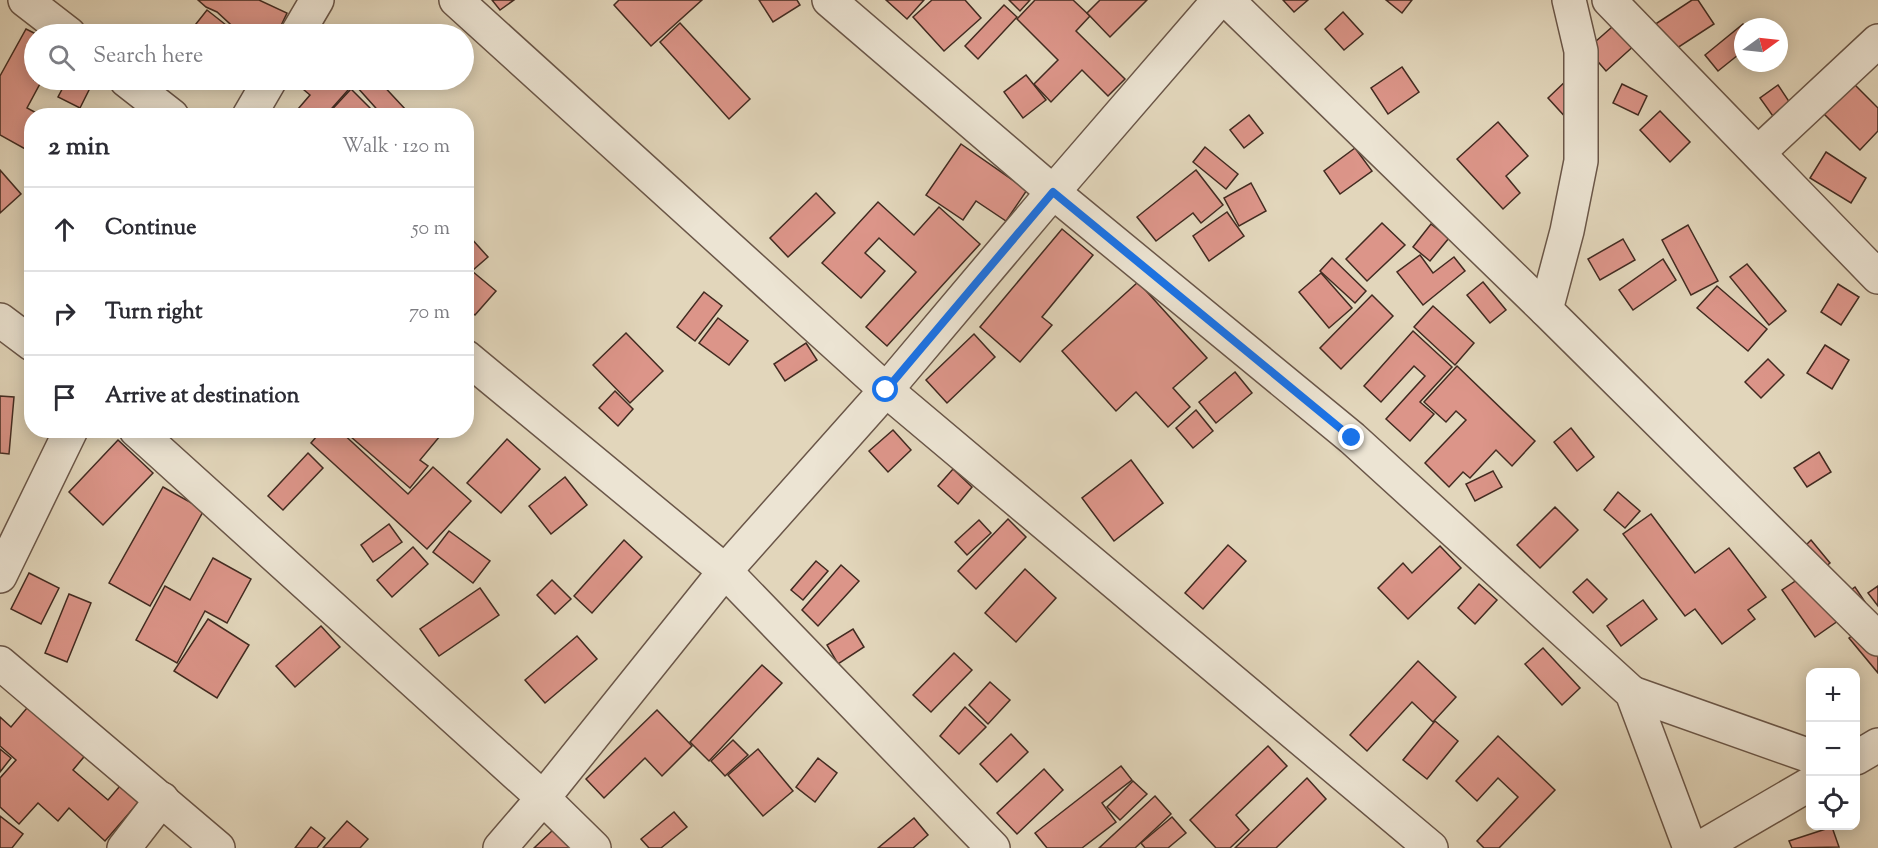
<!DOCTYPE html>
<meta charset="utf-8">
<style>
:root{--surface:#fff;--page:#f7f7f7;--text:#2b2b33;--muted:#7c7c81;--line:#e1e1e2}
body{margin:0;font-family:"Sorts Mill Goudy",serif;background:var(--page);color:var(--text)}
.controls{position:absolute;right:18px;bottom:18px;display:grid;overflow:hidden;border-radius:12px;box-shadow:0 3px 15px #0003}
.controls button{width:54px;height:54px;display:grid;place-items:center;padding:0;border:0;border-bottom:2px solid var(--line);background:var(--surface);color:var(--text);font:30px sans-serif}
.compass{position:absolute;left:1734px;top:18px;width:54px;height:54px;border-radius:50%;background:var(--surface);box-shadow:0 3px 15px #0003;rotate:75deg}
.stop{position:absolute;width:18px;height:18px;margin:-14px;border:4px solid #1a73e8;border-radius:50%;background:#fff}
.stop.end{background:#1a73e8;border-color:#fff;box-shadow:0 2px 6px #0008}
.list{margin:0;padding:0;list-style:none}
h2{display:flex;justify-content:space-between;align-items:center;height:78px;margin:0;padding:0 24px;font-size:26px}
h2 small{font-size:20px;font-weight:400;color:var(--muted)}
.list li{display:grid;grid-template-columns:39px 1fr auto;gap:18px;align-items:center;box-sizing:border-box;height:84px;padding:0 24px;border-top:2px solid var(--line)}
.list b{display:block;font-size:22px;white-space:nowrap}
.list em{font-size:20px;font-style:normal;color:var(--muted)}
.icon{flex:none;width:33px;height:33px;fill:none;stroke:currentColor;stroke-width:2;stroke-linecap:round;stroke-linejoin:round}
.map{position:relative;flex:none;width:1878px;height:848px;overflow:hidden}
.search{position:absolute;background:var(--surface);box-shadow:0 3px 15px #0003;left:24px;top:24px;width:450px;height:66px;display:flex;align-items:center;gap:15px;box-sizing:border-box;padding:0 21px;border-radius:33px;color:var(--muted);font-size:22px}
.panel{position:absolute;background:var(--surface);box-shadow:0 3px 15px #0003;left:24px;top:108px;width:450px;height:330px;border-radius:24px}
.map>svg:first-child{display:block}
</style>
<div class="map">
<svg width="1878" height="848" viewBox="0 0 1878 848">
<rect width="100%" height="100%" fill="#e2d6bb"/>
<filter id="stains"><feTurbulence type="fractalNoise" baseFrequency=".00333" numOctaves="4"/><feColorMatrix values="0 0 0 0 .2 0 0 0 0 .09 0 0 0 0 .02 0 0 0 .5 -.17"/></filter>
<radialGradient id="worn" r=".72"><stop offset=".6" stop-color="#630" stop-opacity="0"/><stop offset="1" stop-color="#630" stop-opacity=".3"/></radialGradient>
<!-- building -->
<g fill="#dc9589" stroke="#422b21" stroke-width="1.5">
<path d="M198 0H259L287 13 277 34H241L217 12 206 7Z"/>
<path d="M492 0H514L500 10Z"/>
<path d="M619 0H702L651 46 614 5Z"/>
<path d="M759 0H797L800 5 773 22Z"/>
<path d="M886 0H924L907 19Z"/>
<path d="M932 0H965L981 18 944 51 913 17Z"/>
<path d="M1009 0H1030L1020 11Z"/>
<path d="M1035 0H1073L1090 16 1076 31 1125 79 1108 96 1082 70 1051 102 1034 84 1058 60 1017 19Z"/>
<path d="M1100 0H1147L1110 37 1087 13Z"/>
<path d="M1283 0H1308L1294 12Z"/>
<path d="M1386 0H1412L1402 13Z"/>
<path d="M1692 0H1698L1714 24 1671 52 1654 25Z"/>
<path d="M1004 5 1017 17 978 59 965 46Z"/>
<path d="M207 10 226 25 218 34H188Z"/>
<path d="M1343 12 1363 34 1344 50 1325 29Z"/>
<path d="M1628 13 1647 34 1606 71 1587 49Z"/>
<path d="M680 23 750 99 729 119 660 42Z"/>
<path d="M1743 24 1746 27H1743V51L1718 71 1705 55Z"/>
<path d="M26 29 36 34H34V80H42L27 108 42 116H32V141L27 150 0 135V76Z"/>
<path d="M1402 67 1419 92 1388 114 1371 88Z"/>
<path d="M1026 75 1046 100 1023 118 1004 92Z"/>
<path d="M1569 78V121L1548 98Z"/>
<path d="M67 80H94L80 108 58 97Z"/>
<path d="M301 80H357L325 116H292L310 95 297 84Z"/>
<path d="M365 80H378L406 110 400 116H383L357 87Z"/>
<path d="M1851 81 1878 108V131L1860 150 1821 111Z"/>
<path d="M1622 84 1647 96 1638 115 1613 103Z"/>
<path d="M1778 85 1792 106 1775 119 1760 98Z"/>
<path d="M351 89 378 116H326Z"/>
<path d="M1660 111 1690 142 1670 162 1640 130Z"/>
<path d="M1249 115 1263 133 1244 148 1230 130Z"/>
<path d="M1498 122 1528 156 1506 176 1520 193 1503 209 1457 159Z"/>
<path d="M961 144 1027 190 1006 221 976 201 963 220 926 195Z"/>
<path d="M1205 147 1238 174 1226 189 1193 162Z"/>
<path d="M1355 148 1372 171 1340 194 1324 171Z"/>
<path d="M1826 152 1866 178 1851 203 1810 178Z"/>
<path d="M0 170 21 194 0 213Z"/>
<path d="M1196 170 1223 205 1201 223 1193 213 1156 241 1137 217Z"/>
<path d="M1251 183 1266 211 1239 226 1224 198Z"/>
<path d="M816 193 835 213 788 257 770 238Z"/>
<path d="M878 202 914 235 939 207 980 244 887 346 866 327 916 272 879 238 865 253 885 271 861 298 822 263Z"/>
<path d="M1227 212 1244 236 1209 261 1193 236Z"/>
<path d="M1382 223 1405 245 1367 281 1346 259Z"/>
<path d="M1431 224 1449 238 1430 261 1413 247Z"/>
<path d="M1688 225 1718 281 1691 295 1662 240Z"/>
<path d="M1062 229 1093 255 1042 317 1052 325 1020 362 980 327Z"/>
<path d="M470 237 488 257 466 276V240Z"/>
<path d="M1623 239 1635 260 1600 280 1588 259Z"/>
<path d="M1420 255 1433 273 1454 257 1465 271 1423 305 1397 272Z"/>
<path d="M1332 258 1366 291 1355 303 1320 271Z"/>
<path d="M1663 259 1676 280 1633 310 1619 290Z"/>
<path d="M1747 264 1786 311 1769 325 1730 277Z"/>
<path d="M472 271 496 291 475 315 466 308V277Z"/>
<path d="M1321 273 1352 308 1329 328 1299 292Z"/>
<path d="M1138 282 1207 358 1173 388 1190 407 1168 427 1136 392 1116 411 1062 351Z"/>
<path d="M1483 282 1506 310 1490 323 1467 295Z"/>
<path d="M1838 284 1859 297 1841 325 1821 312Z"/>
<path d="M1717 286 1767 329 1748 351 1697 308Z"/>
<path d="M704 292 722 306 695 341 677 327Z"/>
<path d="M1372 295 1393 316 1341 369 1320 348Z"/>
<path d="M1433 306 1474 343 1455 365 1414 327Z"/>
<path d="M718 318 748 341 729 365 699 343Z"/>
<path d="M1413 331 1452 367 1420 402 1434 414 1410 441 1386 419 1425 376 1414 366 1381 402 1364 386Z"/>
<path d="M626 333 663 371 630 403 593 365Z"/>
<path d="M974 334 995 357 947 403 926 380Z"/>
<path d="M806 343 817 360 785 381 774 364Z"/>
<path d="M1825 345 1849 360 1832 389 1807 373Z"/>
<path d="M1768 359 1784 375 1761 398 1745 382Z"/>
<path d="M1457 366 1535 441 1512 466 1496 450 1470 478 1463 472 1449 487 1425 463 1466 420 1456 411 1446 422 1424 402Z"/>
<path d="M1235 372 1252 393 1216 423 1199 402Z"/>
<path d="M615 391 633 409 618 426 599 408Z"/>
<path d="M0 396 14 397 9 454 0 453Z"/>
<path d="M1196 410 1213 431 1193 448 1176 428Z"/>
<path d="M1571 428 1594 457 1577 471 1554 442Z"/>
<path d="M322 430H339L408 494 433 467 471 501 427 549 311 443Z"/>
<path d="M343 430H445L420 460 428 466 410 488Z"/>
<path d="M893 430 911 450 888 472 869 451Z"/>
<path d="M507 439 540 469 501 513 467 483Z"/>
<path d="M118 440 153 473 103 525 69 492Z"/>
<path d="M1819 452 1831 472 1807 487 1794 468Z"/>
<path d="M308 453 323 468 283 510 268 496Z"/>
<path d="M1131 460 1163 503 1114 541 1082 498Z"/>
<path d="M953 469 972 487 958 504 938 486Z"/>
<path d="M1493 471 1502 487 1475 501 1466 484Z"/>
<path d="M565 477 587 505 551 534 529 506Z"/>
<path d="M163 487 204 510 150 606 109 583Z"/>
<path d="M1618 492 1640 511 1625 528 1604 510Z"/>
<path d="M1555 507 1578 530 1540 568 1517 545Z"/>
<path d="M1651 514 1695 573 1729 548 1766 597 1748 610 1755 619 1722 644 1695 609 1685 616 1623 534Z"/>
<path d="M1008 519 1026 537 976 589 958 571Z"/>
<path d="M979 520 991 533 967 555 955 542Z"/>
<path d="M389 524 402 542 373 562 361 545Z"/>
<path d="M449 531 490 561 473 583 433 552Z"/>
<path d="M624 540 642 557 592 613 574 596Z"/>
<path d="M1811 540 1830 563 1818 573 1799 552Z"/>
<path d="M1228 545 1246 561 1203 609 1185 593Z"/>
<path d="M1440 546 1461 568 1408 619 1378 588 1403 563 1412 573Z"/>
<path d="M413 547 428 564 392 597 377 580Z"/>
<path d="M213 558 251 579 227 623 205 611 177 663 136 640 165 586 190 600Z"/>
<path d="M816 561 828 571 803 600 791 590Z"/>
<path d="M841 565 859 581 818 626 802 610Z"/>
<path d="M1025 569 1056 598 1016 642 985 613Z"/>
<path d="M1809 572 1831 604 1855 587 1865 602 1815 637 1782 590Z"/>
<path d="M29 573 59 588 41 624 11 609Z"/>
<path d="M1587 579 1607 599 1593 613 1573 592Z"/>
<path d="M552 580 571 599 555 614 537 595Z"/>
<path d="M1479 584 1497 600 1475 624 1458 608Z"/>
<path d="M1878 586V606L1868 593Z"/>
<path d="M480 588 499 615 439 656 420 629Z"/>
<path d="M69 594 91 603 67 662 45 653Z"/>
<path d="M1643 600 1657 619 1621 646 1607 626Z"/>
<path d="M208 619 249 645 217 698 174 671Z"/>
<path d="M1869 622 1878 633V673L1849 638Z"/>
<path d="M321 626 340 647 295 687 276 666Z"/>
<path d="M853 629 864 647 838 664 827 645Z"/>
<path d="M577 636 597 659 545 703 525 680Z"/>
<path d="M1543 648 1580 688 1562 705 1525 664Z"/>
<path d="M954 653 972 670 931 712 913 695Z"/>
<path d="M1418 661 1456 697 1433 722 1412 702 1367 751 1350 735Z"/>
<path d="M762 665 782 683 709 761 690 742Z"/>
<path d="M990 682 1010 700 988 724 969 705Z"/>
<path d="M32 702 88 752 73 770 108 800 126 779 144 796 105 841 69 808 58 821 38 803 19 824 0 807V778L16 760 0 746V717L11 727Z"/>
<path d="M965 707 986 727 959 754 940 736Z"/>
<path d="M657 710 692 746 662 776 645 758 604 798 586 779Z"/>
<path d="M1435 721 1458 741 1427 779 1403 760Z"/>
<path d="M1011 734 1028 752 997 782 980 764Z"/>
<path d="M1498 736 1555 790 1499 848H1484L1477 841 1518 797 1498 778 1477 801 1456 781Z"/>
<path d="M733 740 748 755 725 776 711 761Z"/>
<path d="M1268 746 1287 766 1236 815 1249 830 1230 848H1216L1190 820Z"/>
<path d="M0 749 11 758 0 772Z"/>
<path d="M758 749 793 791 763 816 728 775Z"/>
<path d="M818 758 837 773 815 802 796 787Z"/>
<path d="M1121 766 1132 780 1102 803 1116 822 1082 848H1047L1035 833Z"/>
<path d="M1044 769 1063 790 1017 834 997 813Z"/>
<path d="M1307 778 1326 799 1276 848H1235Z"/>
<path d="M1133 781 1147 794 1120 820 1107 807Z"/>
<path d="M1155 796 1171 814 1135 848H1099Z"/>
<path d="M674 812 687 827 661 848H649L641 839Z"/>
<path d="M0 816 23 834 12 848H0Z"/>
<path d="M1172 817 1186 833 1168 848H1145L1141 843Z"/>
<path d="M914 818 928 835 913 848H878Z"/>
<path d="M347 821 368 839 360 848H323Z"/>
<path d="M311 827 325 838 317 848H295Z"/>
<path d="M1832 827 1839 847 1792 848 1789 841Z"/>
<path d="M554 829 571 848H534Z"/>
</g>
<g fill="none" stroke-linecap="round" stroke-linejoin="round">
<defs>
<g id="street">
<path d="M25 0 69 34"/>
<path d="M456 0 886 390 1431 848"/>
<path d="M829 0 1053 192 1352 438 1632 693 1690 848"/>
<path d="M1227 0 1546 310 1878 639"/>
<path d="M1609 0 1878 277"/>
<path d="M297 34 317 0"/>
<path d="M126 80 172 116"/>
<path d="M249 116 270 80"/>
<path d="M1758 153 1878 41"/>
<path d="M1546 310 1567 231 1581 161V51L1569 0"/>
<path d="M0 320 32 344"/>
<path d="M466 357 725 571 993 848"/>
<path d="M136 430 543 798 594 848"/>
<path d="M0 576 71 430"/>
<path d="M0 663 218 848"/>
<path d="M1632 693 1810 756"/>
<path d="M1856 758 1878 745"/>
<path d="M124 848 162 799"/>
<path d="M500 848 543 798 725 571 886 390 1053 192 1219 0"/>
<path d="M1700 848 1810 784"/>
</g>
</defs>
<!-- street casing -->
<use href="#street" stroke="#6a5648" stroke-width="36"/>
<!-- street -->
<use href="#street" stroke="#ece4d3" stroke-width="33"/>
</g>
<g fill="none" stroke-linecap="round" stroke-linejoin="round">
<!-- route -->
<path stroke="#1a73e8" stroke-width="8" d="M886 390 1053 192 1352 438"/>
</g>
<rect width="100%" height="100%" filter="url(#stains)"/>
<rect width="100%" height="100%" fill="url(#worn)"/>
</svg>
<div class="controls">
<button>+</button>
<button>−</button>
<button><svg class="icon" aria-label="locate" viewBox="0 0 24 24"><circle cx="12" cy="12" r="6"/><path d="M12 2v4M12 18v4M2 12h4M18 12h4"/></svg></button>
</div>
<svg class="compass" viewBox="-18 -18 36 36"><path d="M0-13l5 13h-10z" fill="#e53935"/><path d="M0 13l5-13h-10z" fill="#7c7c81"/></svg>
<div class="stop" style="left:886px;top:390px"></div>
<div class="stop end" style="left:1352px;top:438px"></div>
<div class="search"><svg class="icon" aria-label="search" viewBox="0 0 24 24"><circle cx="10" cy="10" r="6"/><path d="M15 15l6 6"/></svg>Search here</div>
<section class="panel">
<h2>2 min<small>Walk · 120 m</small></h2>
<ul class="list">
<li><svg class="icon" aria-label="ahead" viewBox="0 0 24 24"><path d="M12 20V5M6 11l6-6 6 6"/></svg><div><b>Continue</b></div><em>50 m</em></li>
<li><svg class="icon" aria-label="right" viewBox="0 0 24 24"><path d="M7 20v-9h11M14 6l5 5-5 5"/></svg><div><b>Turn right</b></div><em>70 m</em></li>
<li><svg class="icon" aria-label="arrive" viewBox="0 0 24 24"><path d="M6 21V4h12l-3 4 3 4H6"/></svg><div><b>Arrive at destination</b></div></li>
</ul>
</section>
</div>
